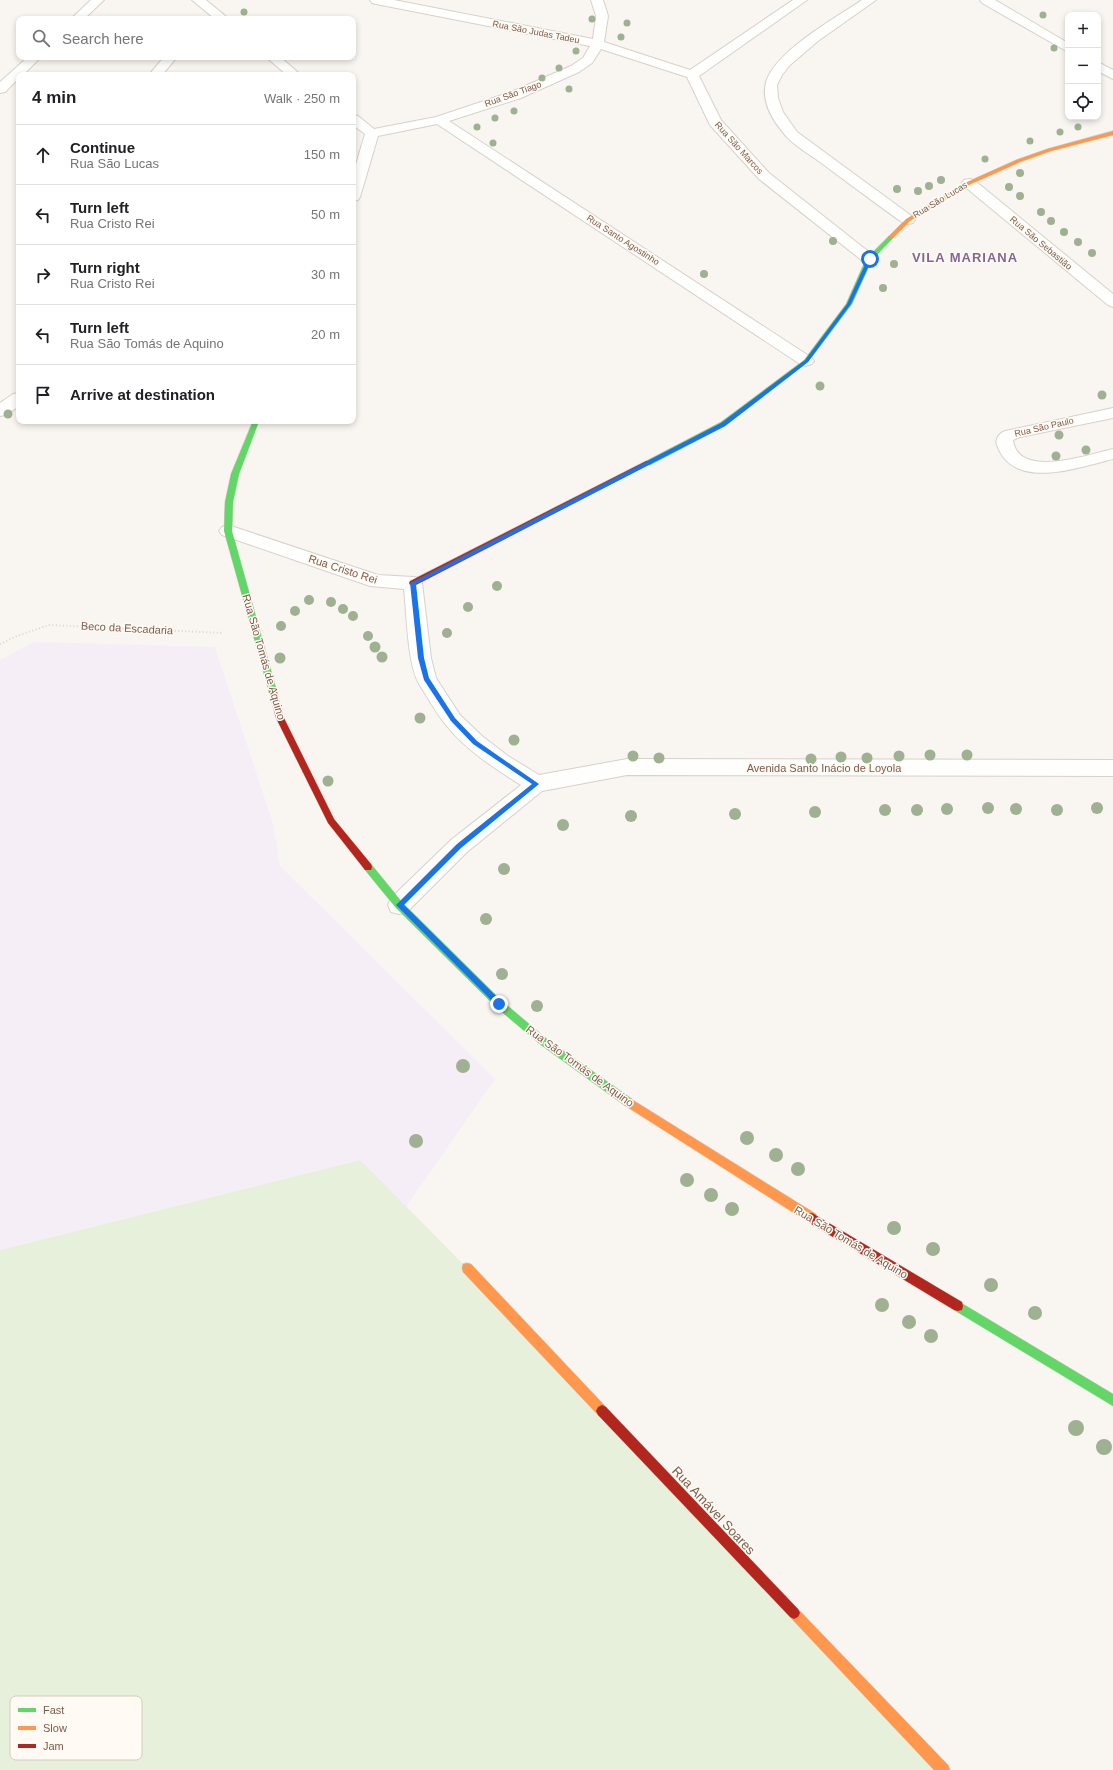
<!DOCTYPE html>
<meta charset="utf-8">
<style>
:root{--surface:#fff;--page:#f2f2f2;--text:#202124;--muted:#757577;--line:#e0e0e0}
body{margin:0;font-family:Helvetica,sans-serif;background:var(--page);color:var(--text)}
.controls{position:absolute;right:12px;top:12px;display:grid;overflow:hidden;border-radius:8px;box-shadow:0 2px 6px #0003}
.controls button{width:36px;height:36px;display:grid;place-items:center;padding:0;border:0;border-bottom:1px solid var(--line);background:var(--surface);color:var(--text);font:20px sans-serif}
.stop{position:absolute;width:12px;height:12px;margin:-9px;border:3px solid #1a73e8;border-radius:50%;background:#fff}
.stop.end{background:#1a73e8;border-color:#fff;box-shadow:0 1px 4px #0008}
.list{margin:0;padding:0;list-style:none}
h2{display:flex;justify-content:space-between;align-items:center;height:52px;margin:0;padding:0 16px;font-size:17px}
h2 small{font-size:13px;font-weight:400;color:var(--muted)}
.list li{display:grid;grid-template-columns:26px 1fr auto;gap:12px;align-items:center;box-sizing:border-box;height:60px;padding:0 16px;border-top:1px solid var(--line)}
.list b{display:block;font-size:15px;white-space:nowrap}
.list p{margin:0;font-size:13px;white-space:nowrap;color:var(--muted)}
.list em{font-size:13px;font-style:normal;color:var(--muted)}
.icon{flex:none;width:22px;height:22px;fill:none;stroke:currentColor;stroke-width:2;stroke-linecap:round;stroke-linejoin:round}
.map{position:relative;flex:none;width:1113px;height:1770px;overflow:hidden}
.search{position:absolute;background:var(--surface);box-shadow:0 2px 6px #0003;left:16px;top:16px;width:340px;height:44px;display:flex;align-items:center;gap:10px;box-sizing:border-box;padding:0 14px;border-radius:8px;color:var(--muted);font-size:15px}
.panel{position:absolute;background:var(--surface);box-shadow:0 2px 6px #0003;left:16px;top:72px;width:340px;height:352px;border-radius:8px}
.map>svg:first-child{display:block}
</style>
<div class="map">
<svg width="1113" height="1770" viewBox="0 0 1113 1770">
<rect width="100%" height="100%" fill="#f9f5f0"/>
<!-- education -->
<path fill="#f6eef6" d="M34 642 215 647 273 824 280 866 495 1079 406 1207 360 1160 0 1250V660Z"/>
<!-- green -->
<path fill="#e7f0db" d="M360 1160 467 1268 943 1770H0V1250Z"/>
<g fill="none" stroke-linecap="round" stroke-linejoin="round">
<defs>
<g id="street">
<path d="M91 0H104L84 19H71Z"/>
<path d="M192 0H206L229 19H215Z"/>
<path d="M370 0H394L593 39 596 16 591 0H603L608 16 604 42 690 70 793 0H807L699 76 721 120 769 173 874 256 876 259 874 262 869 263 864 262 759 179 710 125 687 77 601 49 592 63 579 72 521 98 449 121 812 358 814 361 812 364 806 366 800 364 437 124 378 136 360 197 358 200 353 201V174L365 134 353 125V115L358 116 374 129 436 117 511 92 571 66 583 58 590 46 376 4 372 3Z"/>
<path d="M862 0H876L818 41 790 65 782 75 777 85 778 98 783 112 797 132 913 217 915 220 913 223 908 224 903 223C875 203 847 182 820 162 809 154 795 146 786 136 771 119 757 95 770 73 788 44 834 19 862 0Z"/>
<path d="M980 0H995L1068 43V52L982 3Z"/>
<path d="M28 57H41L23 75H19V78L5 92 0 93V82Z"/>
<path d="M164 57H177L162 75H149Z"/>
<path d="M266 57H280L301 75H287Z"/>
<path d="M1098 62 1113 70V79L1098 71Z"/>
<path d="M969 179 974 180 1113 294V307L1108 305 964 186 962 183 964 180Z"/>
<path d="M19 393V406L6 415 0 416V403L13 394Z"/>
<path d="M1113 408V418L1020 437 1013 440C1018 480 1090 454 1113 449V459C1079 467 1013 492 997 445 995 439 999 433 1005 431Z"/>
<path d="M228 525 378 575 413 577 420 578 422 583 431 658 436 678 460 715 482 736 508 756 539 775 627 759 1113 760V776L627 775 542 791 467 852 407 912 399 914 391 912 388 905 391 898 451 840 521 785C494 768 466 750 446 725 436 713 428 698 419 684 407 662 407 615 404 589L370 586 222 535 219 531 222 527Z"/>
</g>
<g id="fast">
<path d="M889 236 894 237 872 260 852 304 808 362 725 426 650 465H646V461L721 422 804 360 846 304 866 259Z"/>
<path d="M253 421H259L239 474 233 502 232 531 277 692 273 695 269 692 224 531 225 502 231 474Z"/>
<path d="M368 863 371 864 402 902 502 1001 547 1039 632 1099 633 1102 632 1105 628 1107 624 1105 541 1045 496 1007 396 908 365 870 364 867 365 864Z"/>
<path d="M958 1301 1113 1394V1406L954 1310 953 1306 954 1302Z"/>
</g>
<g id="slow">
<path d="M1113 131V135L1051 151 1020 162 971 184 910 221 893 238 888 237 906 219 967 182 1016 160 1047 149Z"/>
<path d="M628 1097 816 1214 817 1218 816 1222 812 1223 808 1222 624 1105 623 1102 624 1099Z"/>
<path d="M467 1263 471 1264 606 1407 608 1411 606 1415 602 1417 598 1415 463 1272 462 1268 463 1264Z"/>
<path d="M794 1607 798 1609 948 1765 950 1770H934L790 1617 788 1613 790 1609Z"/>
</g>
<g id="jam">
<path d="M646 461H650L652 463 416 585H410L409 583 410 581Z"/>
<path d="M273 689 277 692 284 718 334 819 371 864 372 867 371 870H365L328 823 276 718 269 692Z"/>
<path d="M812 1213 962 1302 963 1306 962 1310 958 1311 954 1310 808 1222 807 1218 808 1214Z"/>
<path d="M602 1405 606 1407 798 1609 800 1613 798 1617 794 1619 790 1617 598 1415 596 1411 598 1407Z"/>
</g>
</defs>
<!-- street casing -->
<use href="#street" stroke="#d7d1cb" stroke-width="2"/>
<!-- fast casing -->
<use href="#fast" stroke="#d9d2cb" stroke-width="1"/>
<!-- slow casing -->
<use href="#slow" stroke="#d9d2cb" stroke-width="1"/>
<!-- jam casing -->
<use href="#jam" stroke="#d9d2cb" stroke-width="1"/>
<!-- path -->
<path stroke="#dcd5d0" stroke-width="2" stroke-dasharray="1 2.5" stroke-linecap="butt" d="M0 644 17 636 49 625 223 633"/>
<!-- street -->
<use href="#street" fill="#fefefd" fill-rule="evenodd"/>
<!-- fast -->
<use href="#fast" fill="#63d668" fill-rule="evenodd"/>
<!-- slow -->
<use href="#slow" fill="#ff974d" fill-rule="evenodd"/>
<!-- jam -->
<use href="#jam" fill="#b3261e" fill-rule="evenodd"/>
</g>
<!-- trees -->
<g fill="#9eb190">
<circle cx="244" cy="12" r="3.5"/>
<circle cx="1043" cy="15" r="3.5"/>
<circle cx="592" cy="19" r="3.5"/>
<circle cx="627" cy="23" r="3.5"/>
<circle cx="621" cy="37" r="3.5"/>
<circle cx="1054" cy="48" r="3.5"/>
<circle cx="576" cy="51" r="3.5"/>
<circle cx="559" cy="68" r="3.5"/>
<circle cx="542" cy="78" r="3.5"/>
<circle cx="569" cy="89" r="3.5"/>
<circle cx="514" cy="111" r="3.5"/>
<circle cx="495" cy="118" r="3.5"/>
<circle cx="477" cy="127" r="3.5"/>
<circle cx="1078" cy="127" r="3.5"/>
<circle cx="1060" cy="132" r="3.5"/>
<circle cx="1030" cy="141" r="3.5"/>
<circle cx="493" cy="143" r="3.5"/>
<circle cx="985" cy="159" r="3.5"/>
<circle cx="1020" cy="173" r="4"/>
<circle cx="941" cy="180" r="4"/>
<circle cx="929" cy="186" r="4"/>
<circle cx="1009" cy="187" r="4"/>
<circle cx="897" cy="189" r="4"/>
<circle cx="918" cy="191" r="4"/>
<circle cx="1020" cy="196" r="4"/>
<circle cx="1041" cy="212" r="4"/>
<circle cx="1051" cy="221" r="4"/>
<circle cx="1064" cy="232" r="4"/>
<circle cx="833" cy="241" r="4"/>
<circle cx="1078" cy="242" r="4"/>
<circle cx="1092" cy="253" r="4"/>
<circle cx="894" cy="264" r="4"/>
<circle cx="704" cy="274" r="4"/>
<circle cx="883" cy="288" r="4"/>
<circle cx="820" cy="386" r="4.5"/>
<circle cx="1102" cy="395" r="4.5"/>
<circle cx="8" cy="414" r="4.5"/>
<circle cx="1059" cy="435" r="4.5"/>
<circle cx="1086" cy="450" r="4.5"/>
<circle cx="1056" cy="456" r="4.5"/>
<circle cx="497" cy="586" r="5"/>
<circle cx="309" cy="600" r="5"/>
<circle cx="331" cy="602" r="5"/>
<circle cx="468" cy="607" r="5"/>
<circle cx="343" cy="609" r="5"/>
<circle cx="295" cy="611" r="5"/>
<circle cx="353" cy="616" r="5"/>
<circle cx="281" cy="626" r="5"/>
<circle cx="447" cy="633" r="5"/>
<circle cx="368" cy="636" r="5"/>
<circle cx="375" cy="647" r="5.5"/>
<circle cx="382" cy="657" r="5.5"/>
<circle cx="280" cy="658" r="5.5"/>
<circle cx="420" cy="718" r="5.5"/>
<circle cx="514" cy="740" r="5.5"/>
<circle cx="930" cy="755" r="5.5"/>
<circle cx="967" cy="755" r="5.5"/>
<circle cx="633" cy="756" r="5.5"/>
<circle cx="899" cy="756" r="5.5"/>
<circle cx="841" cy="757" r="5.5"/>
<circle cx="659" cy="758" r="5.5"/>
<circle cx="867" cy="758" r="5.5"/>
<circle cx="811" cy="759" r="5.5"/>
<circle cx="328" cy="781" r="5.5"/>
<circle cx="988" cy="808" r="6"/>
<circle cx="1097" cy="808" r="6"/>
<circle cx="947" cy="809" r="6"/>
<circle cx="1016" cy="809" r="6"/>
<circle cx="885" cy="810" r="6"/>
<circle cx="917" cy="810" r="6"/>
<circle cx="1057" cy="810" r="6"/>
<circle cx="815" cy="812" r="6"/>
<circle cx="735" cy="814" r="6"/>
<circle cx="631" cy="816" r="6"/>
<circle cx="563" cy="825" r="6"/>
<circle cx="504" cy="869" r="6"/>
<circle cx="486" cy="919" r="6"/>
<circle cx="502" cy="974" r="6"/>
<circle cx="537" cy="1006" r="6"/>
<circle cx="463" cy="1066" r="7"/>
<circle cx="747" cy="1138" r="7"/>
<circle cx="416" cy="1141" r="7"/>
<circle cx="776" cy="1155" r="7"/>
<circle cx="798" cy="1169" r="7"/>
<circle cx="687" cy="1180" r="7"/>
<circle cx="711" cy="1195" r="7"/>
<circle cx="732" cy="1209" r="7"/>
<circle cx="894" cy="1228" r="7"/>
<circle cx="933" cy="1249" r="7"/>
<circle cx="991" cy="1285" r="7"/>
<circle cx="882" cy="1305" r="7"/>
<circle cx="1035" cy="1313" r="7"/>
<circle cx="909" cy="1322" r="7"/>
<circle cx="931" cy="1336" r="7"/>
<circle cx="1076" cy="1428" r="8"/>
<circle cx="1104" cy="1447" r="8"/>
</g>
<!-- route -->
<path fill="#1a73e8" d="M868 258 872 259 851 304 808 362 725 426 416 584 424 658 429 678 455 718 477 741 539 784 461 848 404 905 502 1002V1006H497L396 905 457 844 532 784 473 744 451 721 424 680 418 658 410 583 721 423 805 360 847 304Z"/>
<g text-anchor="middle" stroke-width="3" stroke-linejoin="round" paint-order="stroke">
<!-- far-street labels -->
<g font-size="9" fill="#7a5c4d" stroke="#fffaf3">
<text transform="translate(536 32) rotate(11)" y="3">Rua São Judas Tadeu</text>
<text transform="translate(513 94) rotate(-20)" y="3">Rua São Tiago</text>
<text transform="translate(739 148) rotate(48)" y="3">Rua São Marcos</text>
<text transform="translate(940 200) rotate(-31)" y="3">Rua São Lucas</text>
<text transform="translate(623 240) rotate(33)" y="3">Rua Santo Agostinho</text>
<text transform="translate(1041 243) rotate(40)" y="3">Rua São Sebastião</text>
<text transform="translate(1044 427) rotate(-13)" y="3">Rua São Paulo</text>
</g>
<!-- street labels -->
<g font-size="11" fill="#7a5c4d" stroke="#fffaf3">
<text transform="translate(343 569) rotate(18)" y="4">Rua Cristo Rei</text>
<text transform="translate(127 628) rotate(3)" y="4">Beco da Escadaria</text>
<text transform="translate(264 657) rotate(74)" y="4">Rua São Tomás de Aquino</text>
<text x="824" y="772">Avenida Santo Inácio de Loyola</text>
<text transform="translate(580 1066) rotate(36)" y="4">Rua São Tomás de Aquino</text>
<text transform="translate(851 1242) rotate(31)" y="4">Rua São Tomás de Aquino</text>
</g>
<!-- far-district labels -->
<g font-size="13" font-weight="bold" letter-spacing="1" fill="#846695" stroke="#fffaf3">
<text x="965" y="262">VILA MARIANA</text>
</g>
<!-- near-street labels -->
<g font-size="13" fill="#7a5c4d" stroke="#fffaf3">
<text transform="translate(714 1510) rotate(47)" y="5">Rua Amável Soares</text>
</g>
</g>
<!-- legend -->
<rect x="10" y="1696" width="132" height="64" rx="6" fill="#fffaf3" stroke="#d7cbc1" stroke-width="1"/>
<rect x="18" y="1708" width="18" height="4" fill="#63d668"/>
<rect x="18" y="1726" width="18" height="4" fill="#ff974d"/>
<rect x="18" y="1744" width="18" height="4" fill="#b3261e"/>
<g font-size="11" fill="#7a5c4d">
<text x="43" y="1714">Fast</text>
<text x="43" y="1732">Slow</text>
<text x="43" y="1750">Jam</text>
</g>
</svg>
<div class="controls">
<button>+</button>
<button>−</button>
<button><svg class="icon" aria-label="locate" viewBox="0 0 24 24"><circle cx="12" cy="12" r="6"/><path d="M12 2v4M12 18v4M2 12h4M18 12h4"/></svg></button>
</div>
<div class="stop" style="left:870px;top:259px"></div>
<div class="stop end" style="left:499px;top:1004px"></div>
<div class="search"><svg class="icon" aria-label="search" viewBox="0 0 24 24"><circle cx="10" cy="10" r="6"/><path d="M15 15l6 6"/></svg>Search here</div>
<section class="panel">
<h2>4 min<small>Walk · 250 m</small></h2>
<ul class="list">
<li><svg class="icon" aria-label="ahead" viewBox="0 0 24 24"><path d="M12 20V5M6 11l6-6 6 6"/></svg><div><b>Continue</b><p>Rua São Lucas</p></div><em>150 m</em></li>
<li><svg class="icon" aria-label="left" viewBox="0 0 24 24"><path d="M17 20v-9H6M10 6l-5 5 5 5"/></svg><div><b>Turn left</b><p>Rua Cristo Rei</p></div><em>50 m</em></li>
<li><svg class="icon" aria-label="right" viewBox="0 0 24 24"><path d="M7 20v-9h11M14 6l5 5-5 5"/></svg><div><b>Turn right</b><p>Rua Cristo Rei</p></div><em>30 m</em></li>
<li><svg class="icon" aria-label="left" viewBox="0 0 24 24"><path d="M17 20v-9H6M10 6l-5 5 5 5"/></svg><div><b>Turn left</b><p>Rua São Tomás de Aquino</p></div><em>20 m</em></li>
<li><svg class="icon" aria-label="arrive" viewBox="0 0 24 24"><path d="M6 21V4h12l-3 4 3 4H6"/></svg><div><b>Arrive at destination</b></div></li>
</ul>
</section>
</div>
